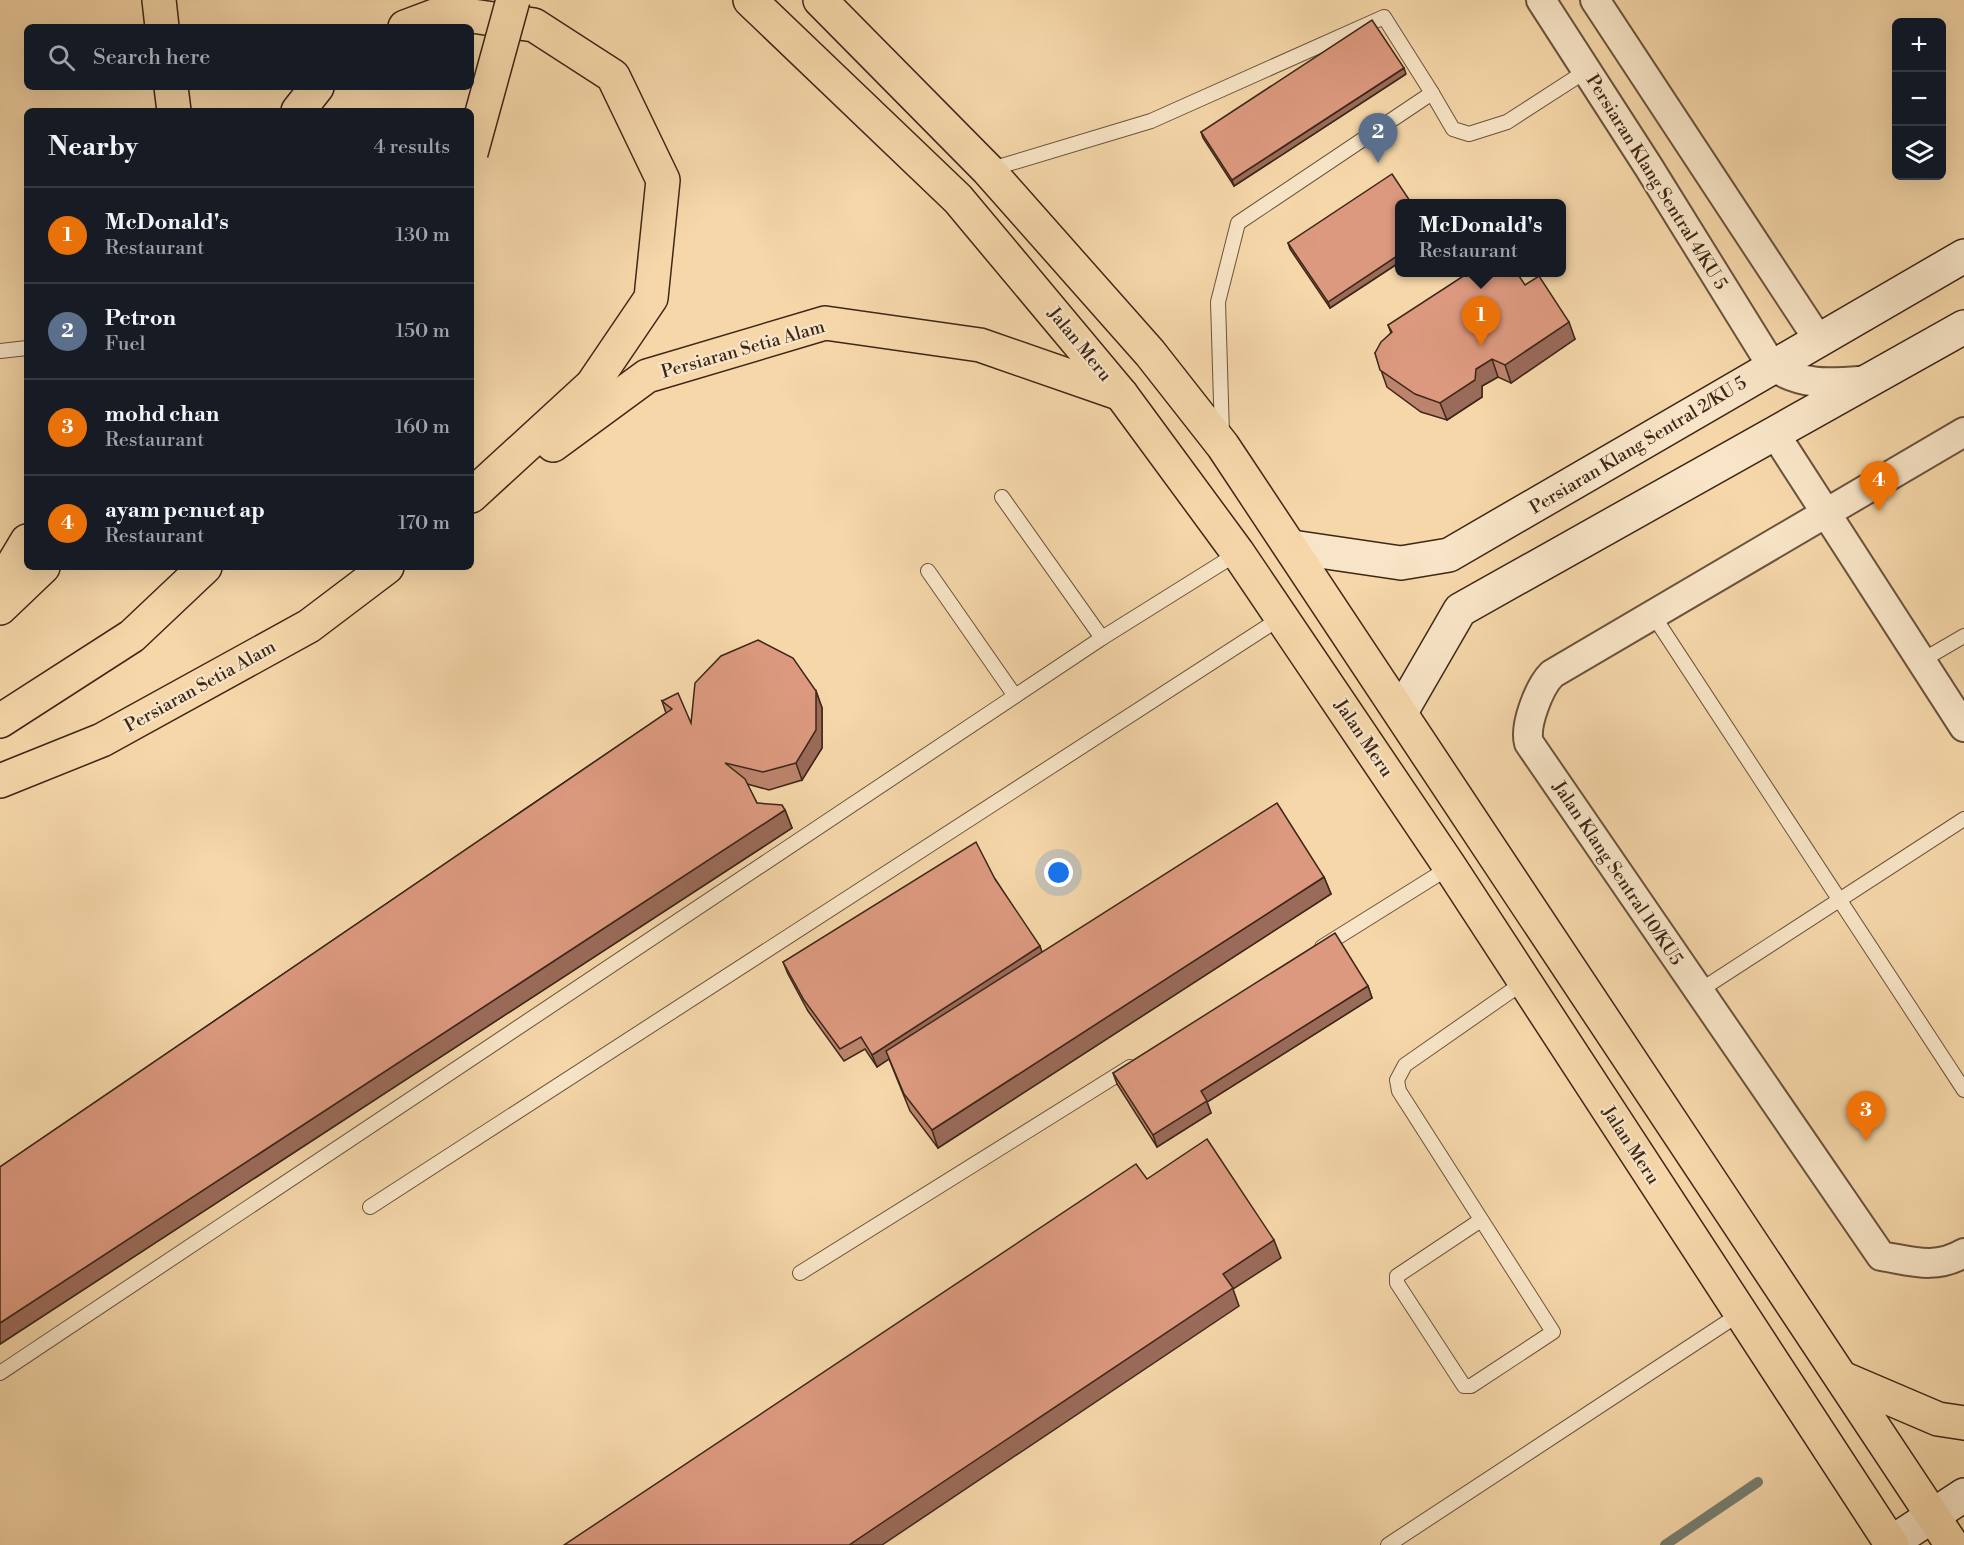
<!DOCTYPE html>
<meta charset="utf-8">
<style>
:root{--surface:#171b24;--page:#242831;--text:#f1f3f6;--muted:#9ea1a6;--line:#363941;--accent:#c59692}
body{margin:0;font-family:"Libre Bodoni",serif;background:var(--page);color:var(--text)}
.controls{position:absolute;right:18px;top:18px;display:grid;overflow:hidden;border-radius:9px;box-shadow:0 6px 24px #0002}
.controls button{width:54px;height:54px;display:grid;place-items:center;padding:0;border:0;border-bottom:2px solid var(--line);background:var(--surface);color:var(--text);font:30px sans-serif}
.you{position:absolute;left:1059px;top:873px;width:21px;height:21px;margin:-15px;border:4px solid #fff;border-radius:50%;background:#1a73e8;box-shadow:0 0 0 9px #1a73e833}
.badge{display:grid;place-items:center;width:39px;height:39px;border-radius:50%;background:var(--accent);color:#fff;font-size:20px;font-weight:700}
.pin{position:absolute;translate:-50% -50px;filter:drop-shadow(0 2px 3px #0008)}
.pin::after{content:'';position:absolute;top:32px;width:21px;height:18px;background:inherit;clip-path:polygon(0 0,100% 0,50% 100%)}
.popup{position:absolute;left:1395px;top:199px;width:171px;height:78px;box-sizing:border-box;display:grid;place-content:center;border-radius:9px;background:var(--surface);filter:drop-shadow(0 2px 4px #0005);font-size:20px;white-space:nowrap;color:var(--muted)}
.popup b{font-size:22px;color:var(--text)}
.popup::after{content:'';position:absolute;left:50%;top:100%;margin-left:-12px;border:12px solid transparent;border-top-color:var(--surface)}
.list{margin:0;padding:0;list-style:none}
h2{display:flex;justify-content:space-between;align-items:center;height:78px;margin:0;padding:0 24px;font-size:26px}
h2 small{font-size:20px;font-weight:400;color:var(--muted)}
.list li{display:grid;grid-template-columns:39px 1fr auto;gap:18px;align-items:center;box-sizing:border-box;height:96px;padding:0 24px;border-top:2px solid var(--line)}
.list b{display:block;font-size:22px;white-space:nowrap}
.list p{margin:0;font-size:20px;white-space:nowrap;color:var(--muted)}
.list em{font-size:20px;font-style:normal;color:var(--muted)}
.icon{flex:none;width:33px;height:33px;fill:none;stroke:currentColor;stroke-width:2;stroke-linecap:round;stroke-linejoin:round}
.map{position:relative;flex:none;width:1964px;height:1545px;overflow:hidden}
.search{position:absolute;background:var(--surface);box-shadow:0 6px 24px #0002;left:24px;top:24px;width:450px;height:66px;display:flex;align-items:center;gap:15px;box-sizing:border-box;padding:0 21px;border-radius:9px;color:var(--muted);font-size:22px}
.panel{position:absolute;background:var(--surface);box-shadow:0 6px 24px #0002;left:24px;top:108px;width:450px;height:462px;border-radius:9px}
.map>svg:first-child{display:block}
</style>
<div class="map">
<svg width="1964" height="1545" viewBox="0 0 1964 1545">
<rect width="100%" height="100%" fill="#f5d7a9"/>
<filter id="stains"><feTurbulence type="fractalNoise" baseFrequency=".00333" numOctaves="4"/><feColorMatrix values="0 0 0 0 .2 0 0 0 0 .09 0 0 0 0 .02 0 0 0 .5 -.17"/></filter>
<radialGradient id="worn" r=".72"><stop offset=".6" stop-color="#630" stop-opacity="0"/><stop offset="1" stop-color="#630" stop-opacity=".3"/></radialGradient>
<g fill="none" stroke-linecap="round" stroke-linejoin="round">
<!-- stream -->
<path stroke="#767f71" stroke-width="10" d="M1665 1545 1758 1482"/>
<defs>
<g id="lane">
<path d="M1432 93 1453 129 1469 134 1507 122 1586 71"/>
<path d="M988 170 1151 121 1384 17 1432 93 1238 223 1218 302 1222 434"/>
<path d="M0 351 27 348"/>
<path d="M1002 497 1102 638"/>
<path d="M928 571 1015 696"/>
<path d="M1653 615 1964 1090"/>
<path d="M1921 661 1964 636"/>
<path d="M1322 947 1450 867"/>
<path d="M1699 991 1964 819"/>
<path d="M370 1207 1282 617"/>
<path d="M1481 1220 1397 1276V1283L1464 1386H1471L1553 1332 1399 1091 1397 1080 1405 1065 1524 982"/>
<path d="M800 1273 1130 1067"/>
<path d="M0 1373 1102 638 1238 553"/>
<path d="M1388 1545 1741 1313"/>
</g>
<g id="street">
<path d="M1541 0 1648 166 1772 366C1804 387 1832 383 1869 380"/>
<path d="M1595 0 1818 339"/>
<path d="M1964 432 1552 674C1539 687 1524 726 1529 743L1881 1256C1912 1261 1935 1270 1964 1253"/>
<path d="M1775 434 1964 727"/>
</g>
<g id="secondary">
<path d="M1292 547 1401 563 1449 555 1964 256"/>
<path d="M1401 712 1460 610 1964 327"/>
<path d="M1891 1543 1964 1495"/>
</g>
<g id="highway">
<path d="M159 0 162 27"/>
<path d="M750 0 958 199 1121 394 1238 553 1450 867 1892 1545"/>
<path d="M820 0 988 170 1150 353 1223 446 1952 1545"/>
<path d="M405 27 445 12 534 25 613 76 663 180 651 298 592 385 471 496"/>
<path d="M171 87 174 111"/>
<path d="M298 111 317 87"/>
<path d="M553 445 647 376 825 323 980 345 1121 394"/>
<path d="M0 586 27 541"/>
<path d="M0 608 43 567"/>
<path d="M0 721 132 636 205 567"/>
<path d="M0 781 102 740 309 626 387 567"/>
<path d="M1842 1378 1938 1419 1964 1423"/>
</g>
</defs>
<!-- lane casing -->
<use href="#lane" stroke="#6b533d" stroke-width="16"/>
<!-- street casing -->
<use href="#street" stroke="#6b533d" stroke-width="32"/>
<!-- secondary casing -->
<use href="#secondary" stroke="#3d2719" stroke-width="36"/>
<!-- highway casing -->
<use href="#highway" stroke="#3d2719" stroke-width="36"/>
<!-- lane -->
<use href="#lane" stroke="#f8e5c7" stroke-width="14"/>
<!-- street -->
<use href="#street" stroke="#f8e5c7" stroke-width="28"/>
<!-- secondary -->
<use href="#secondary" stroke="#f8e5c7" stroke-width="33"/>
<!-- highway -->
<use href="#highway" stroke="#f5d7a9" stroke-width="33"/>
<defs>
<path id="highway-bridge" d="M471 153 513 0"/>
</defs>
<!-- highway-bridge casing -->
<use href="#highway-bridge" stroke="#3d2719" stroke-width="36" stroke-linecap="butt"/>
<!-- highway-bridge -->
<use href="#highway-bridge" stroke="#f5d7a9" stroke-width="33"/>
</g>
<!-- wall -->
<g fill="#bd846d" stroke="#3d2719" stroke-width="1.5">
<path d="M1406 74 1234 186 1203 138 1201 132Z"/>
<path d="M1400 204V262L1330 308 1290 249 1288 243Z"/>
<path d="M1525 285 1575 339 1511 383 1498 377 1482 386V397L1447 420 1421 412 1387 387 1375 353 1391 333 1388 325Z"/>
<path d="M816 691 822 708V748L802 780 769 790 747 784 757 803 785 810 792 828 0 1344V1167L666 713 662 701 691 723Z"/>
<path d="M1324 877 1331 894 938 1148 910 1111 889 1059 877 1067 865 1049 844 1061 808 1011 788 974 783 962 995 879 1042 952Z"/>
<path d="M1368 986 1372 998 1207 1102 1211 1113 1157 1147 1117 1084 1113 1073Z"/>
</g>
<!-- shaded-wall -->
<g fill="#9a6b59" stroke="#3d2719" stroke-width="1.5">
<path d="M1404 68 1406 74 1234 186 1232 180Z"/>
<path d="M1400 254V262L1330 308 1328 302Z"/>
<path d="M1569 322 1575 339 1511 383 1505 365Z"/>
<path d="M1492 359 1498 377 1482 386V397L1447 420 1440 403 1476 369Z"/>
<path d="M816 691 822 708V748L802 780 796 763Z"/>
<path d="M785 810 792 828 0 1344V1323Z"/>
<path d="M1324 877 1331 894 938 1148 932 1130Z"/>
<path d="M1040 946 1044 958 877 1067 872 1055Z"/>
<path d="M1368 986 1372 998 1207 1102 1211 1113 1157 1147 1153 1135 1201 1091Z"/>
<path d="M1274 1240 1281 1258 1233 1289 1239 1306 882 1545H849L1223 1274Z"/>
</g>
<!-- building -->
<g fill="#dc997f" stroke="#3d2719" stroke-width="1.5">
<path d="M1372 20 1404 68 1232 180 1201 132Z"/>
<path d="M1392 174 1412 204H1400V254L1328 302 1288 243Z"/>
<path d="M1468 273H1517L1525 285 1539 276 1569 322 1505 365 1492 359 1476 369 1475 380 1440 403 1415 394 1380 370 1375 353 1381 342 1392 332 1388 325Z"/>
<path d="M758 640 793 658 816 691V730L796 763 763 772 725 763 745 779 757 803 782 805 785 810 0 1323V1167L672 709 662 701 678 693 691 723 695 683 721 656Z"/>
<path d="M1277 803 1324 877 932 1130 904 1094 886 1051Z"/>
<path d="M976 842 995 879 1040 946 872 1055 861 1037 840 1049 804 1000 783 962Z"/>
<path d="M1335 933 1368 986 1201 1091 1207 1101 1153 1135 1113 1073Z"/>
<path d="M1207 1139 1274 1240 1223 1274 1233 1288 849 1545H564L1136 1164 1147 1179Z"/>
</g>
<g text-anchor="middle" stroke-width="4.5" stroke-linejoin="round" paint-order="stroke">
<!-- street labels -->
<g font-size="18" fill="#3d2719" stroke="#f8e5c7">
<text transform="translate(1657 182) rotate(58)" y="6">Persiaran Klang Sentral 4/KU 5</text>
<text transform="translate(1080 344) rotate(51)" y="6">Jalan Meru</text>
<text transform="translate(743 349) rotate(-16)" y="6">Persiaran Setia Alam</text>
<text transform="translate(1638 445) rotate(-31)" y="6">Persiaran Klang Sentral 2/KU 5</text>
<text transform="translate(200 686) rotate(-29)" y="6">Persiaran Setia Alam</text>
<text transform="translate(1364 738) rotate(56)" y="6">Jalan Meru</text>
<text transform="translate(1618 873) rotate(56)" y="6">Jalan Klang Sentral 10/KU5</text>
<text transform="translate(1631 1145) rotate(57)" y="6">Jalan Meru</text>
</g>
</g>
<rect width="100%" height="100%" filter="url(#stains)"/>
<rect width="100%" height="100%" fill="url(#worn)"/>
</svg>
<div class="controls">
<button>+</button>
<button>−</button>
<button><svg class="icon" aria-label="layers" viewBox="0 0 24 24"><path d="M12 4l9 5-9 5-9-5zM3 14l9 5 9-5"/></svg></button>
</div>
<div class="you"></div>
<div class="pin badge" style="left:1481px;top:346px;background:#e8710a">1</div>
<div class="popup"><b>McDonald's</b>Restaurant</div>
<div class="pin badge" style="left:1378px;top:163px;background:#5c6f8a">2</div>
<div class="pin badge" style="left:1866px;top:1141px;background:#e8710a">3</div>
<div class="pin badge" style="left:1879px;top:511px;background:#e8710a">4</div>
<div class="search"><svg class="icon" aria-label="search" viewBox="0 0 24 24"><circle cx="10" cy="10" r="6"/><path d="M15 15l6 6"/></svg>Search here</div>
<section class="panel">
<h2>Nearby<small>4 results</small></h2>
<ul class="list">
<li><span class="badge" style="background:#e8710a">1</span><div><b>McDonald's</b><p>Restaurant</p></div><em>130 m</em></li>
<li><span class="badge" style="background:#5c6f8a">2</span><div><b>Petron</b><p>Fuel</p></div><em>150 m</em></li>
<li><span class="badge" style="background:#e8710a">3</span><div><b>mohd chan</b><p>Restaurant</p></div><em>160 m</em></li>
<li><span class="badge" style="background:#e8710a">4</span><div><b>ayam penuet ap</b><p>Restaurant</p></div><em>170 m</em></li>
</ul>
</section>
</div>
